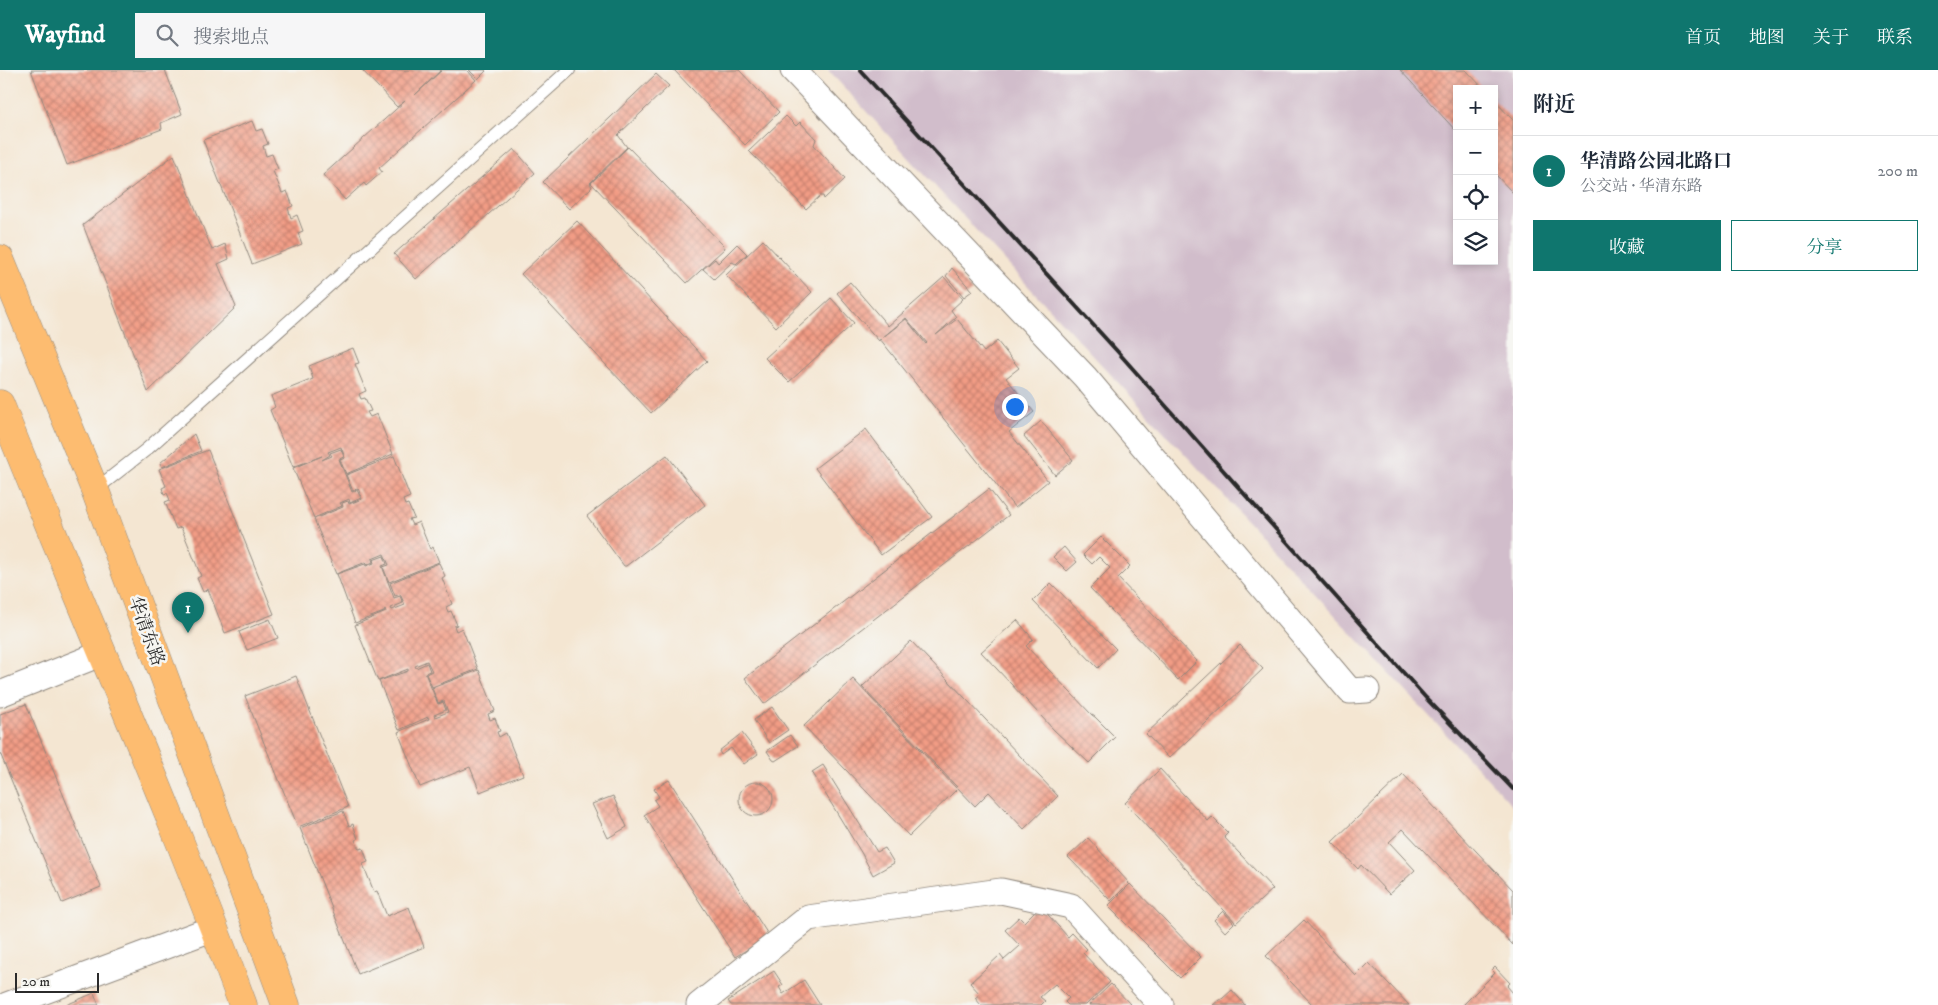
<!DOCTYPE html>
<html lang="zh">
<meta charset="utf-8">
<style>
:root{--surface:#fff;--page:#f6f6f7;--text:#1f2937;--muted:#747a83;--line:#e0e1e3;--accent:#0f766e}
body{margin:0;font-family:"IM FELL DW Pica","Noto Serif SC",serif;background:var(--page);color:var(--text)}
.controls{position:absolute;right:15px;top:15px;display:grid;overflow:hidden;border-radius:0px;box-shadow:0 2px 8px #0003}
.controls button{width:45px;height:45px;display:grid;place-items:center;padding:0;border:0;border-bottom:1px solid var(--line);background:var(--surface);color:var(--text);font:25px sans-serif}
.scale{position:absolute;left:15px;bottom:12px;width:84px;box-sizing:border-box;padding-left:5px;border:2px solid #2b2b2b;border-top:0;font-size:14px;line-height:18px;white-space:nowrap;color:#2b2b2b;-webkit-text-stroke:4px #f6f6f2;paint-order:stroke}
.you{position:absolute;left:1014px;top:336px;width:18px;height:18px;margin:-12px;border:4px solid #fff;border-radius:50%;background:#1a73e8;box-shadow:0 0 0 8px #1a73e833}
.badge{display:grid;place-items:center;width:32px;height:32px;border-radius:50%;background:var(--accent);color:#fff;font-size:16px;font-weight:700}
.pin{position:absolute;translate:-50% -41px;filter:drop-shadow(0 1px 2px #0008)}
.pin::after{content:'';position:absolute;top:26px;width:18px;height:15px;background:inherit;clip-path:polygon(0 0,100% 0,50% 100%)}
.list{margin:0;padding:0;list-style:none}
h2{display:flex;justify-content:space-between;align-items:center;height:65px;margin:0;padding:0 20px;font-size:21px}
h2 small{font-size:16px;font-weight:400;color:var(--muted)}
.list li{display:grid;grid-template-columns:32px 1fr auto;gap:15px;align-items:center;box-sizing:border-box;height:70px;padding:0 20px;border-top:1px solid var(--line)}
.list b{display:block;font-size:19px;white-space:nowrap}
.list p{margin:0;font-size:16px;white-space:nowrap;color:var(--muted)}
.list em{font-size:16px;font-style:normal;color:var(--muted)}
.actions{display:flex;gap:10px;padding:15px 20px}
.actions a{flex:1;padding:11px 0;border:1px solid var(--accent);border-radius:0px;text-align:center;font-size:18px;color:var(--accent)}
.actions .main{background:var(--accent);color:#fff}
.icon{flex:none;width:28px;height:28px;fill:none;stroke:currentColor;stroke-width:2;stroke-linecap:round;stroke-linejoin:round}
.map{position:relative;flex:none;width:1513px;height:935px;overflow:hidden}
header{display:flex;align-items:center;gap:30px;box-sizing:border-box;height:70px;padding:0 25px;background:var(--accent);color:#fff}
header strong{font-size:24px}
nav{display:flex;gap:28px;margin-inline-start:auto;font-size:18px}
.search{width:350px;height:45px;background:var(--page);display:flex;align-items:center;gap:12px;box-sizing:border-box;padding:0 18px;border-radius:0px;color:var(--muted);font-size:19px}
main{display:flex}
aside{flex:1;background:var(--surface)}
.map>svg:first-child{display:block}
</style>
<header>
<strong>Wayfind</strong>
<div class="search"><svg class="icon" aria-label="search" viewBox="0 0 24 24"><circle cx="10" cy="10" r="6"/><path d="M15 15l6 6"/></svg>搜索地点</div>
<nav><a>首页</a><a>地图</a><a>关于</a><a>联系</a></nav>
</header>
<main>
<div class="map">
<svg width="1513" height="935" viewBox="0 0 1513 935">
<defs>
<pattern id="building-cross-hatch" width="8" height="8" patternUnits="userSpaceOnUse" patternTransform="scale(1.25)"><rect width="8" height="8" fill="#f29c85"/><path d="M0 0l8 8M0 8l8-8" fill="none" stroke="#c47f6d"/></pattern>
</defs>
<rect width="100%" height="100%" fill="#f6f6f2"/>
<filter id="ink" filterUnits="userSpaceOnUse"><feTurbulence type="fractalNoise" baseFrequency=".02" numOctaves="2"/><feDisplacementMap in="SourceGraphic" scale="10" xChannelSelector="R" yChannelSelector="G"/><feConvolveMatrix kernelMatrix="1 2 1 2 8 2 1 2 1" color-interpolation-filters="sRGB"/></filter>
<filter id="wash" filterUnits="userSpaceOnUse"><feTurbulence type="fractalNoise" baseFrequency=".0096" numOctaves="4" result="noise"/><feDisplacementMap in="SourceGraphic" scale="20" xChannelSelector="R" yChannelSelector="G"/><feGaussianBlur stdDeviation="1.12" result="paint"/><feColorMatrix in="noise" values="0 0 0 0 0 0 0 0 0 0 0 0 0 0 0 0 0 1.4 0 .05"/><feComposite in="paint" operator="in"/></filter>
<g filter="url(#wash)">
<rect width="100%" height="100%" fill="#f4e6d2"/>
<!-- railway -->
<path fill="#d1bdcb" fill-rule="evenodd" d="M828 0H1513V736L947 129ZM1457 19H1494V191H1457Z"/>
<g id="blocks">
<!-- building -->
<g fill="url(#building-cross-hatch)" fill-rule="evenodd">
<path d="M31 0H165L182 44 161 53 162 59 67 95Z"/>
<path d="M362 0H441L415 25 442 0H467L476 10 379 98 382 102 366 116 364 113 345 130 323 105 405 31 397 37Z"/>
<path d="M469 0H485L486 1 478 9Z"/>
<path d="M674 0H739L779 42 745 75Z"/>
<path d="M1400 0H1466L1484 19H1457V62Z"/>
<path d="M656 4 669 16 618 65 627 77 590 113 592 117 569 139 543 112Z"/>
<path d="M1494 30 1513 50V123L1494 103Z"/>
<path d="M786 46 796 56 800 52 816 69 814 75 845 109 824 129 823 126H820L806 139 749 81Z"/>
<path d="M252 51 256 61 262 59 268 74 263 76 266 86 272 84 278 99 273 101 282 123 287 121 293 136 288 138 291 148 297 145 303 161 298 163 302 174 252 194 203 70Z"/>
<path d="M628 77 724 176 725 178 687 213 591 113Z"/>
<path d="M514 79 535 103 416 209 394 184Z"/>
<path d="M174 85 212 180 225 174 229 189 218 194 236 237 148 322 83 155Z"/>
<path d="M577 151 707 291 651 343 521 204Z"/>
<path d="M763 170 812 222 776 257 726 205Z"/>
<path d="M737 174 747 184 736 194 732 192 714 209 703 199 715 189 718 193Z"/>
<path d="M952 198 972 221 964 227 946 206Z"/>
<path d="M944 207 963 229 951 240 956 247 936 265 957 249 984 282 997 271 1019 298 1006 308 1034 342 1009 362 1048 411 1015 438 880 269 879 271 837 223 850 212 888 256ZM906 248 927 273 926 274 906 249 882 268Z"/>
<path d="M831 228 854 253 789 312 765 288Z"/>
<path d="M353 278 359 293 355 294 366 321 359 324 361 329 365 328 371 341 367 342 370 347 377 344 393 384 346 404 340 390 345 388 341 377 328 382 330 385 322 390 332 386 330 383 341 379 344 387 339 389 352 422 357 420 361 428 350 433 349 429 340 433 342 436 314 448 293 398 322 386 293 397 270 340 275 337 271 326 313 309 309 296Z"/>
<path d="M1041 351 1073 390 1055 405 1024 366Z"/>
<path d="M866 359 932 447 881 485 815 398Z"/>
<path d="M194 364 201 381 162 397 160 393Z"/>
<path d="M208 380 274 544 225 563 208 519 203 522 197 508 201 506 181 457 176 459 165 432 170 430 167 423 164 424 162 418 166 416 159 399Z"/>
<path d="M667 385 705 435 626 496H624L587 446Z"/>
<path d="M394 386 410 427 403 430 405 435 408 434 414 448 409 449 412 455 419 452 430 479 433 477 439 492 389 512 383 497 389 495 384 484 372 489 373 492 367 495 366 492 336 504 314 449 343 437 342 433 348 431 349 434 362 429 358 418 353 421 346 405Z"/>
<path d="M989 419 1009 445 764 634 745 608Z"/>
<path d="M1101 467 1130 496 1118 508 1197 591 1178 610 1090 518 1110 498 1099 487 1092 494 1083 485Z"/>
<path d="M1064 477 1077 492 1067 501 1053 487Z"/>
<path d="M384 486 387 494 382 496 394 528 400 526 403 533 391 538 392 540 405 535 400 524 395 526 390 513 439 493 445 506 442 508 452 534 446 537 448 542 451 541 457 555 454 556 456 561 462 558 478 599 432 617 426 604 432 601 427 591 415 596 416 598 427 593 430 601 425 603 438 634 443 632 446 640 434 645 435 647 448 642 444 631 438 633 432 618 479 600 495 641 488 644 490 650 495 648 500 661 497 662 499 667 506 663 523 705 480 722 470 697 420 717 398 662 429 649 428 647 399 660 379 611 408 601V599L378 611 355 555 386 542 385 540 384 542 355 553 337 504 365 494 366 496 374 493 373 490Z"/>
<path d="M1051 513 1116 579 1098 598 1033 531Z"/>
<path d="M270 549 278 568 247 580 239 562Z"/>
<path d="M1017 550 1033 569 1026 576 1092 645 1095 647 1115 667 1089 693 1054 660 982 583 981 582Z"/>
<path d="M911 571 1058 726 1024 759 989 722 975 736 862 617Z"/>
<path d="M1240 575 1263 599 1169 688 1146 664Z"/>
<path d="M296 606 348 737 298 757 245 626Z"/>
<path d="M853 609 957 719 909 766 804 656Z"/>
<path d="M26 634 101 817 62 833 0 683V644Z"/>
<path d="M772 637 788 660 769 673 754 650Z"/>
<path d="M742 663 758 684 744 694 731 678 721 685 719 681Z"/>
<path d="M790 665 798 676 775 691 773 690 767 681Z"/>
<path d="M823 695 877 782 885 778 894 793 873 805 862 784 812 702Z"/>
<path d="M1160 699 1208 751 1212 747 1228 763 1224 767 1273 819 1236 853 1125 733Z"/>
<path d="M1403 704 1513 820V875L1403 759 1389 772 1415 800 1389 824 1361 795 1358 799 1332 772Z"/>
<path d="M669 710 769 866 735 887 644 745 658 736 654 730 659 727 654 719Z"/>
<circle cx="756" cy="729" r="17"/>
<path d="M613 726 627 757 608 768 592 734Z"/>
<path d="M343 741 349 756 353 754 358 769 355 770 359 779 363 778 368 792 363 794 374 822 377 821 387 846 409 837 424 877 358 904 300 758Z"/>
<path d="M1088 768 1129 813 1111 831 1068 787Z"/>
<path d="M1130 814 1201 887 1180 908 1108 836Z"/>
<path d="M1040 836 1068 867 1072 863 1087 879 1083 883 1110 912 1086 935H1068L1065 932 1069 928 1055 914 1040 927 1045 931 1041 935H981L975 928 980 924 970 913 1000 885 1004 890 1020 876 1005 860 1019 847 1024 852Z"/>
<path d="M1223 841 1234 853 1225 862 1214 850Z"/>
<path d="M1304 850 1356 906 1369 893 1409 935H1313L1266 886Z"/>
<path d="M1495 897 1510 913 1507 916 1513 923V935H1463L1495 903 1492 900Z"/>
<path d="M774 901 783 915 779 917 783 924 804 910 820 935H731L728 931Z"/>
<path d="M1111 914 1131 935H1089Z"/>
<path d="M1232 920 1245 935H1213L1219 930 1222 929Z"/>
<path d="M94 923 99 935H66Z"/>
</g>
</g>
</g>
<g filter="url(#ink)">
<use href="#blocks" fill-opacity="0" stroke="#90887e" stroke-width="1"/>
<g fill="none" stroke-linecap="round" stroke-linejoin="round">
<defs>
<path id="lane" d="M95 420 147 379 569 0"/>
<g id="street">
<path d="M793 0 1085 307 1350 621 1367 620"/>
<path d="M0 624 103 583"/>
<path d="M7 935 214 858"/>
<path d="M699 935 808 848 1001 821 1071 836 1161 935"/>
</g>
<g id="primary">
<path d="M0 189 95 420 286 935"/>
<path d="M0 334C80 535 168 732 243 935"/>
</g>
</defs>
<!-- lane casing -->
<use href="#lane" stroke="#90887e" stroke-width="14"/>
<!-- street casing -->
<use href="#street" stroke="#90887e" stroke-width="27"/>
<!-- primary casing -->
<use href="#primary" stroke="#90887e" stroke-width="29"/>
<!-- lane -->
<use href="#lane" stroke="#fff" stroke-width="12"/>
<!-- street -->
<use href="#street" stroke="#fff" stroke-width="25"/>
<!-- primary -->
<use href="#primary" stroke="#fdbc70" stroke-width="28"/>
<!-- rail -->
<path stroke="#2b2b2b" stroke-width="4" d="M860 0 1117 281 1426 628 1513 719"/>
</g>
</g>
<g text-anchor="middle" stroke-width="5" stroke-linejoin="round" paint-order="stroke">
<!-- street labels -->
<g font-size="18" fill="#2b2b2b" stroke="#f6f6f2">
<text transform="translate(147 561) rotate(70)" y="6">华清东路</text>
</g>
</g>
</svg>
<div class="controls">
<button>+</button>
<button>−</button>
<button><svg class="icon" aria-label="locate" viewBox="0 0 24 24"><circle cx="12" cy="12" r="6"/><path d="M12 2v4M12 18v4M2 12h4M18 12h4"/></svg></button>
<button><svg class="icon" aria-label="layers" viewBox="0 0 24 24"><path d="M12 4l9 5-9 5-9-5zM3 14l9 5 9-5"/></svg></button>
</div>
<div class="scale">20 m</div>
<div class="you"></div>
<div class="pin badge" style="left:188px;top:563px">1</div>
</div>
<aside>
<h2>附近<small></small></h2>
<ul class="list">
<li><span class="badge">1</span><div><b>华清路公园北路口</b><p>公交站 · 华清东路</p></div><em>200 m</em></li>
</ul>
<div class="actions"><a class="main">收藏</a><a>分享</a></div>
</aside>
</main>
